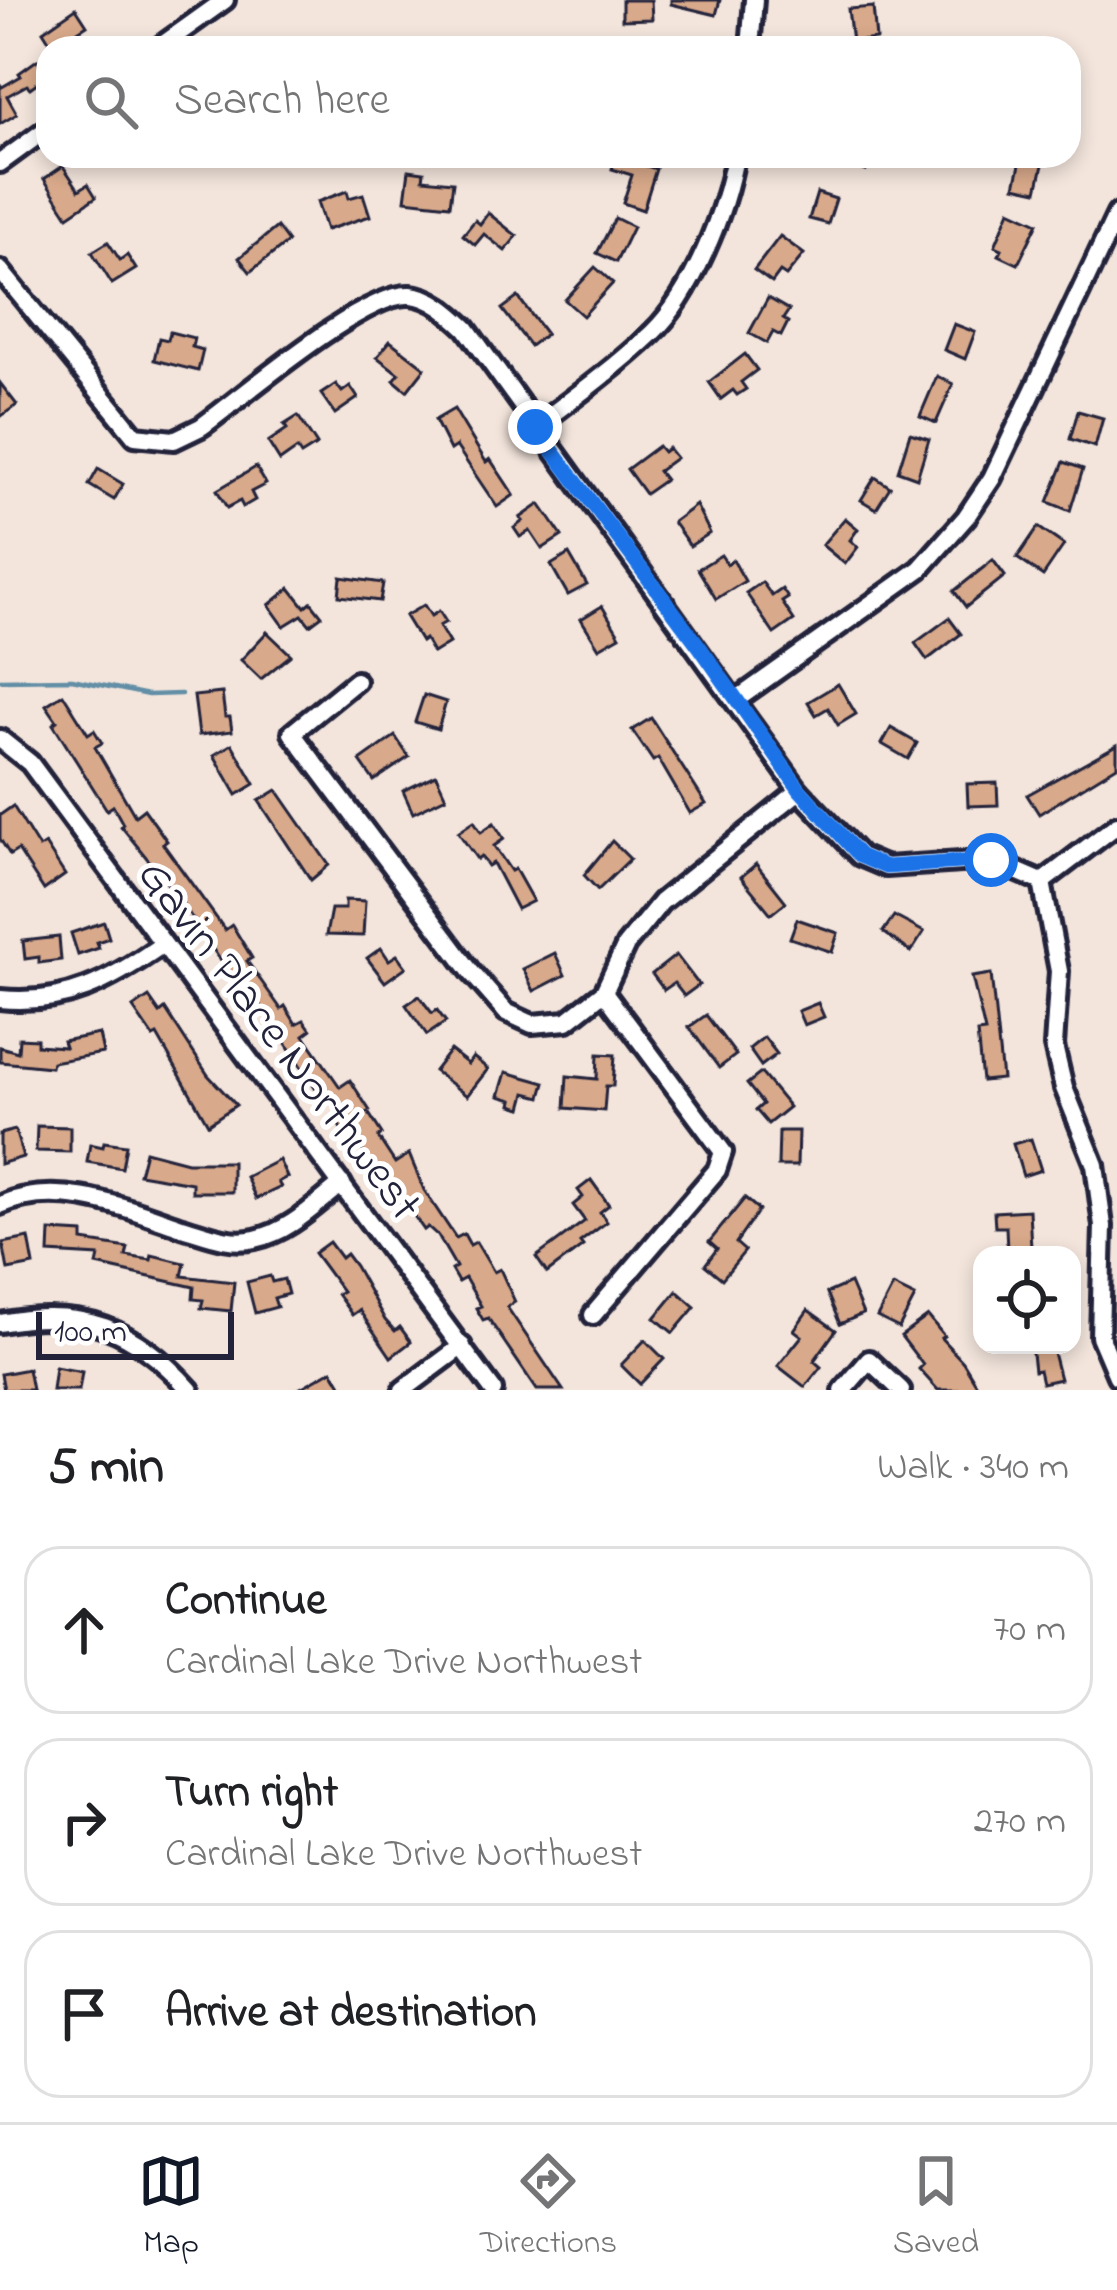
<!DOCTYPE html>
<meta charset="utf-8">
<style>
:root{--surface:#fff;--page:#f2f2f2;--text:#202124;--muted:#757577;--line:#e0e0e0;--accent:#111827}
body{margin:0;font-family:"Indie Flower",sans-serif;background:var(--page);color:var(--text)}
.controls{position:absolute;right:36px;bottom:36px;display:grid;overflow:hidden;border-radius:24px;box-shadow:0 6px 18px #0003}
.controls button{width:108px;height:108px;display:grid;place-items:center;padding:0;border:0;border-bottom:3px solid var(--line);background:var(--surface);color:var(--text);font:60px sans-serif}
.scale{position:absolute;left:36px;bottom:30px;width:198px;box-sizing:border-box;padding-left:12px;border:6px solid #22223b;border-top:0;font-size:33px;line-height:42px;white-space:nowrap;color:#22223b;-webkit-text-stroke:9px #fff;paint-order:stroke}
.stop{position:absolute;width:36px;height:36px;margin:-27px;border:9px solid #1a73e8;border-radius:50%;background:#fff}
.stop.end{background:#1a73e8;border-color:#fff;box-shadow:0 3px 12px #0008}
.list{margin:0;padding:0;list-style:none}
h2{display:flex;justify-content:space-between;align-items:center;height:156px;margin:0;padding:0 48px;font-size:51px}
h2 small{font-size:39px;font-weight:400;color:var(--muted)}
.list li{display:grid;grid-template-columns:78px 1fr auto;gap:36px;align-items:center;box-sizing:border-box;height:168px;margin:0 24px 24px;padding:0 24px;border:3px solid var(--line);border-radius:36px}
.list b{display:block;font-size:45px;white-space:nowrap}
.list p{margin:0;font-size:39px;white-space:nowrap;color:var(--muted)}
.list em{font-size:39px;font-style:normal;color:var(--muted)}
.icon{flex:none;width:66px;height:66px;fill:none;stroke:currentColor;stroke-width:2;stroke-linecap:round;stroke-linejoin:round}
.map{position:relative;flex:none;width:1117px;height:1390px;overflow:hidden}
.search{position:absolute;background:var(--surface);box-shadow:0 6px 18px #0003;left:36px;right:36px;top:36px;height:132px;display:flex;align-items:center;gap:30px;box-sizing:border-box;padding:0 42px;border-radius:36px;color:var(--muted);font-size:45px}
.sheet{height:732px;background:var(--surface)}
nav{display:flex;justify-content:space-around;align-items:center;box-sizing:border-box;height:168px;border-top:3px solid var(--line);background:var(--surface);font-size:33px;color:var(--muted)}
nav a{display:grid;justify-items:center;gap:6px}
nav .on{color:var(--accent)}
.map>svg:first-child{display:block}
</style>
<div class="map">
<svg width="1117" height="1390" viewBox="0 0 1117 1390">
<rect width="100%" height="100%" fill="#f3e5dc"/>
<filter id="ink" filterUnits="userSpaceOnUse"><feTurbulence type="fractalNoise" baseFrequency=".00833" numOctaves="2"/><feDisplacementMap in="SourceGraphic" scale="24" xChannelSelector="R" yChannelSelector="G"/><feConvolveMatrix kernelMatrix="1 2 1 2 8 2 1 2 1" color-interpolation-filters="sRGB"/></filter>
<g filter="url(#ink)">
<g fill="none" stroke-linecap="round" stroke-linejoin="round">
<!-- stream -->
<path stroke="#628ea6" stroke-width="4.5" d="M0 680 72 679 148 695 181 694"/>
</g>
<!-- building -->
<g fill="#d8a98a" stroke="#22223b" stroke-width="3">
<path d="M622 0H651L652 19 622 20Z"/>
<path d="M671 0H720L716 15 671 4Z"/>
<path d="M873 7 876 39 852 42 848 9Z"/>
<path d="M76 8 87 25 53 47 43 31Z"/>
<path d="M37 60 48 75 30 88 27 85 7 96 17 114 0 124V84L2 87 21 76 19 73Z"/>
<path d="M616 156 656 169 643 210 623 203 632 175 612 169Z"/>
<path d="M858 156 870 160 866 171 827 157Z"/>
<path d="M1022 156H1045L1037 191 1015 186Z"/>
<path d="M63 166 79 190 88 184 96 197 68 216 44 179Z"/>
<path d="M409 170 424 172 423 179 453 182 450 205 405 200Z"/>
<path d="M347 191 349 198 363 194 370 216 326 230 317 202Z"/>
<path d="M817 193 836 199 828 224 809 219Z"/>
<path d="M1010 210 1038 223 1018 264 999 255 1002 249 995 246Z"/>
<path d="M488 213 517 236 505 251 484 234 475 245 463 235 475 220 480 224Z"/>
<path d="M615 218 633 227 616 262 597 253Z"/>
<path d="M277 227 288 242 250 272 239 258Z"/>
<path d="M780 236 804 254 786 276 780 272 772 283 754 270Z"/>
<path d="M108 242 120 260 127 255 136 269 112 284 92 252Z"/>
<path d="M595 267 613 283 583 316 565 300Z"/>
<path d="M518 297 546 334 530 346 502 309Z"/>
<path d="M768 298 789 310 783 319 788 322 781 336 773 332 767 343 749 333Z"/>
<path d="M954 324 975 332 965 359 944 350Z"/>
<path d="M170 332 194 338 192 347 203 350 198 371 154 360 159 338 168 340Z"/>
<path d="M390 341 425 368 407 391 394 380 399 374 377 357Z"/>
<path d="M745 354 757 370 741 382 746 389 737 395 733 390 721 399 709 382Z"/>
<path d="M937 376 953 384 936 423 920 416Z"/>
<path d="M0 383 17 405 0 417Z"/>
<path d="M336 384 342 392 350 386 358 398 335 414 321 394Z"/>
<path d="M454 409 486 462 490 459 514 495 497 507 456 446 450 450 435 420Z"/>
<path d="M1078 411 1103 418 1095 447 1070 439Z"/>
<path d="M298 416 317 445 301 455 297 449 280 461 268 442 287 429 284 425Z"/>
<path d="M910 433 929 439 917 478 898 471Z"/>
<path d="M658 446 663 452 668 448 676 458 658 471 665 480 645 494 627 469Z"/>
<path d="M1064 462 1083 469 1070 511 1048 502Z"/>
<path d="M256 467 266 484 251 492 255 500 243 507 240 501 227 508 217 490Z"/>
<path d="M98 469 123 484 114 500 89 485Z"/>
<path d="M875 477 890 487 876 509 861 500Z"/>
<path d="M540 504 562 536 542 549 530 531 520 537 514 528 523 521 520 518Z"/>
<path d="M696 505 710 533 690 546 673 522Z"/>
<path d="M845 518 858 529 850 540 858 547 845 564 822 545Z"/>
<path d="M1038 527 1064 545 1043 576 1017 558Z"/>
<path d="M569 554 587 585 568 595 551 565Z"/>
<path d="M721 555 727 564 733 560 745 581 716 599 698 569Z"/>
<path d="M993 560 1005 576 966 607 954 591Z"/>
<path d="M341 577 383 583 380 601 339 596Z"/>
<path d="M762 582 772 596 782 589 788 598 782 602 794 620 774 634 746 593Z"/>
<path d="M290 588 305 607 311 602 322 616 310 625 302 615 284 626 269 605Z"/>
<path d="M424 605 431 616 439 611 446 622 439 626 449 643 433 653 425 639 421 642 405 616Z"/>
<path d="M602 606 620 636 599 648 581 619Z"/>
<path d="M949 618 961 634 927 660 915 643Z"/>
<path d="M267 632 291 655 261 679 241 660Z"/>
<path d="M838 684 856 714 838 725 828 708 816 715 808 702Z"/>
<path d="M222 693 225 717H230L232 731 199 735 194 696Z"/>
<path d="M63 694 88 734 94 730 102 743 95 747 135 816 144 809 167 841 163 844 225 930 232 925 252 958 247 961 281 1009 285 1006 296 1024 304 1020 311 1030 304 1035 340 1087 350 1080 370 1111 368 1112 382 1134 378 1137 395 1163 409 1154 424 1190 456 1238 464 1234 470 1245 476 1242 494 1272 500 1269 515 1302 507 1307 563 1390H537L488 1318 483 1320 476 1308 481 1306 465 1278 458 1282 451 1270 456 1267 438 1236 428 1227 424 1230 405 1203 400 1206 346 1127 342 1130 334 1118 340 1114 320 1084 315 1088 263 1008 255 1000 251 1003 229 973 175 893 121 826 123 824 113 806 107 810 53 724 57 721 46 705Z"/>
<path d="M424 695 446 702 438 729 415 722Z"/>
<path d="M651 718 706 804 690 813 658 758 653 761 632 730Z"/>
<path d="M891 728 917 743 908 759 882 744Z"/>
<path d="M395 736 409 757 374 781 360 761Z"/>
<path d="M232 744 255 784 237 795 214 755Z"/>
<path d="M1117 745V766L1039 814 1027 795Z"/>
<path d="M436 775 446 797 413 813 403 791Z"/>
<path d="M997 783 998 805 968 806 967 784Z"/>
<path d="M277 790 329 865 311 880 259 801Z"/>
<path d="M13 806 39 848 45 844 65 875 44 890 18 850 10 855 0 839V815Z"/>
<path d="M474 821 481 832 494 823 504 839 494 846 511 871 515 869 533 901 517 909 493 863 488 866 481 856 477 859 458 832Z"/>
<path d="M612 841 630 859 598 890 584 875Z"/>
<path d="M756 864 786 902 771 914 741 877Z"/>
<path d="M345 900 365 901 363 936 326 935 331 909H345Z"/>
<path d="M894 916 924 932 911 952 883 932Z"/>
<path d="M797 919 838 933 832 952 790 938Z"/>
<path d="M104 922 109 938 97 942 99 948 78 955 71 933Z"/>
<path d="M59 937 61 960 39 963V957L25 959 23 941Z"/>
<path d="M381 948 389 960 397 955 406 967 385 982 367 958Z"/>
<path d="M555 953 565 975 534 991 523 969Z"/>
<path d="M676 955 699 985 684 996 674 983 664 990 652 974Z"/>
<path d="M991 974 1002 1079 982 1081 977 1033 985 1032 972 977Z"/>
<path d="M419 996 432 1013 437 1010 446 1022 427 1035 406 1005Z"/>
<path d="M149 997 160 1013 165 1009 208 1075 236 1105 208 1124 157 1035 153 1037 133 1008Z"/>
<path d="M818 1003 824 1017 804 1025 798 1011Z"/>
<path d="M706 1015 736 1055 719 1068 689 1027Z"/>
<path d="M99 1034 103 1053 52 1062 51 1067 0 1062V1047L18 1052 19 1038 37 1039V1045L65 1047 63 1041Z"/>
<path d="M764 1037 777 1054 761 1066 749 1049Z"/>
<path d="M450 1050 468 1064 473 1057 488 1069 467 1096 434 1071Z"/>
<path d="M598 1054 615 1055 613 1086H606L604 1111 565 1108 567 1076 597 1079Z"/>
<path d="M506 1072 545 1083 541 1097 526 1093 522 1108 512 1105 513 1100 499 1096Z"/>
<path d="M761 1073 789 1107 768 1124 756 1110 763 1104 747 1084Z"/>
<path d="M37 1126 70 1127V1152L36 1151Z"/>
<path d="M15 1130 23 1157 0 1164V1134Z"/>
<path d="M779 1131H798L797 1166H778Z"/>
<path d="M1031 1139 1041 1170 1023 1176 1013 1144Z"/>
<path d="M104 1142 126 1145 122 1168 87 1162 90 1144 103 1147Z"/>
<path d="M145 1151 187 1162H232V1192H192V1183L139 1174Z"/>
<path d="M279 1160 287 1177 278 1182 281 1187 256 1199 246 1177Z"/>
<path d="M591 1180 609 1205 600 1212 607 1222 580 1242 583 1246 547 1273 536 1257 585 1221 573 1205 583 1197 578 1190Z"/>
<path d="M745 1198 759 1210 736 1243 745 1251 722 1279 705 1265 717 1249 709 1242Z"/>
<path d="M1029 1210 1031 1248 1007 1250 1006 1227H995L994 1212Z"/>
<path d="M50 1231 83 1233V1241L128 1248 126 1256 151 1260 152 1255 185 1263 182 1276 234 1282 231 1311 201 1308 203 1300 193 1299 194 1287 97 1265 99 1256 49 1253Z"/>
<path d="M29 1238 34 1265 8 1270 3 1243Z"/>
<path d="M329 1242 341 1258 346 1254 355 1266 385 1320 395 1331 400 1327 411 1342 391 1357 359 1310 352 1315 337 1294 342 1291 314 1253Z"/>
<path d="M270 1276 272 1282 284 1279 288 1294 274 1298 277 1307 255 1313 247 1282Z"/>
<path d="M850 1283 863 1314 840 1324 827 1293Z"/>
<path d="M893 1286 915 1297 899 1328 877 1317Z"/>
<path d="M677 1291 695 1307 673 1333 655 1318Z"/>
<path d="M808 1310 836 1330 814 1361 821 1367 805 1387 778 1366 802 1336 794 1330Z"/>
<path d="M928 1316 944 1336 941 1338 963 1362 980 1390H938L919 1369 923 1365 901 1336Z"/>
<path d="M645 1340 664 1359 640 1384 621 1365Z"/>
<path d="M1031 1345H1051L1060 1379 1042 1383 1039 1370 1034 1371Z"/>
<path d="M55 1367 82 1372 79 1390H52Z"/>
<path d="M28 1369 32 1390H4L1 1374Z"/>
<path d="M332 1370 344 1390H297Z"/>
</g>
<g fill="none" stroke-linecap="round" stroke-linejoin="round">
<defs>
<g id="street">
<path d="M158 48 225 0"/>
<path d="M750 48 754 0"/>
<path d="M0 163 48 128"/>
<path d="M0 270 135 436 174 440 201 427C243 397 364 291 411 295 433 297 451 314 466 328L799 791 860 856 886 867 991 860 1042 882"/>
<path d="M535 427C575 397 616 367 652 333 692 295 726 210 735 156"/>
<path d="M356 681 292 733 471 972 506 1012 532 1024 567 1021 604 992 626 945 661 902 799 791"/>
<path d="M736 700 920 569 966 517 992 478 1117 214"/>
<path d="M0 739 30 763 493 1390"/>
<path d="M1042 882 1059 971 1054 1046 1064 1088 1095 1165 1103 1226 1100 1336 1117 1376"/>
<path d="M1042 882 1117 825"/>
<path d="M0 999C65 1006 112 980 163 944"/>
<path d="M0 1205C58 1179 126 1208 182 1227 206 1234 230 1245 255 1239 289 1232 315 1205 342 1184"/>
<path d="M593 1315 717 1170 723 1152 604 992"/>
<path d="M0 1323C82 1307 135 1328 190 1390"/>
<path d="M403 1390 462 1346"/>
<path d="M843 1390 869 1360 901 1390"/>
</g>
</defs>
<!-- street casing -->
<use href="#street" stroke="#22223b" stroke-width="26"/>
<!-- street -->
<use href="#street" stroke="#fff" stroke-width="16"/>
</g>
</g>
<g fill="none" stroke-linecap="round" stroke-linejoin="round" filter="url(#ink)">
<!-- route -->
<path stroke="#1a73e8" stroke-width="15" d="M535 427 699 646 800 790 860 856 886 867 991 860"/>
</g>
<g text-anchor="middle" stroke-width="10" stroke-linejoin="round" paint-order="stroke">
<!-- street labels -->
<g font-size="48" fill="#22223b" stroke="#fff">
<text transform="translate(282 1038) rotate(53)" y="17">Gavin Place Northwest</text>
</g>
</g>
</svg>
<div class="controls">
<button><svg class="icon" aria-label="locate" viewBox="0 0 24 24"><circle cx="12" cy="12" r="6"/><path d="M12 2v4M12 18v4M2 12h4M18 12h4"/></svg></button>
</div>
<div class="scale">100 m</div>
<div class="stop" style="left:991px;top:860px"></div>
<div class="stop end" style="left:535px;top:427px"></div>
<div class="search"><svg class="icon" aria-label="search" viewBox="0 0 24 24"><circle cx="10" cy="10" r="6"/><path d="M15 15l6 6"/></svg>Search here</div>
</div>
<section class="sheet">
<h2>5 min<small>Walk · 340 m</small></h2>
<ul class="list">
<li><svg class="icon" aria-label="ahead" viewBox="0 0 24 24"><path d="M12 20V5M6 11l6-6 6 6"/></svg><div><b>Continue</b><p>Cardinal Lake Drive Northwest</p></div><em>70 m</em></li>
<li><svg class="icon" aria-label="right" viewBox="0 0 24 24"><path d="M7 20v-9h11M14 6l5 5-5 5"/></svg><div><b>Turn right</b><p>Cardinal Lake Drive Northwest</p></div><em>270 m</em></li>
<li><svg class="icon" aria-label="arrive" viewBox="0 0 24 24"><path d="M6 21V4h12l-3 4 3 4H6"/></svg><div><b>Arrive at destination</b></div></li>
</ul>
</section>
<nav>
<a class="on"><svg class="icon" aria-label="map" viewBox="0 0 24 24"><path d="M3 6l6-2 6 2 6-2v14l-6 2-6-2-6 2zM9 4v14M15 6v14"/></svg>Map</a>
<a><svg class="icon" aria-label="directions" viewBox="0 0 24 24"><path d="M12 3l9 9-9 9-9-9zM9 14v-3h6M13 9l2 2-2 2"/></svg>Directions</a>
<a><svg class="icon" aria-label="saved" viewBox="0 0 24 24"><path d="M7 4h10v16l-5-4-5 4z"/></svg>Saved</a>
</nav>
